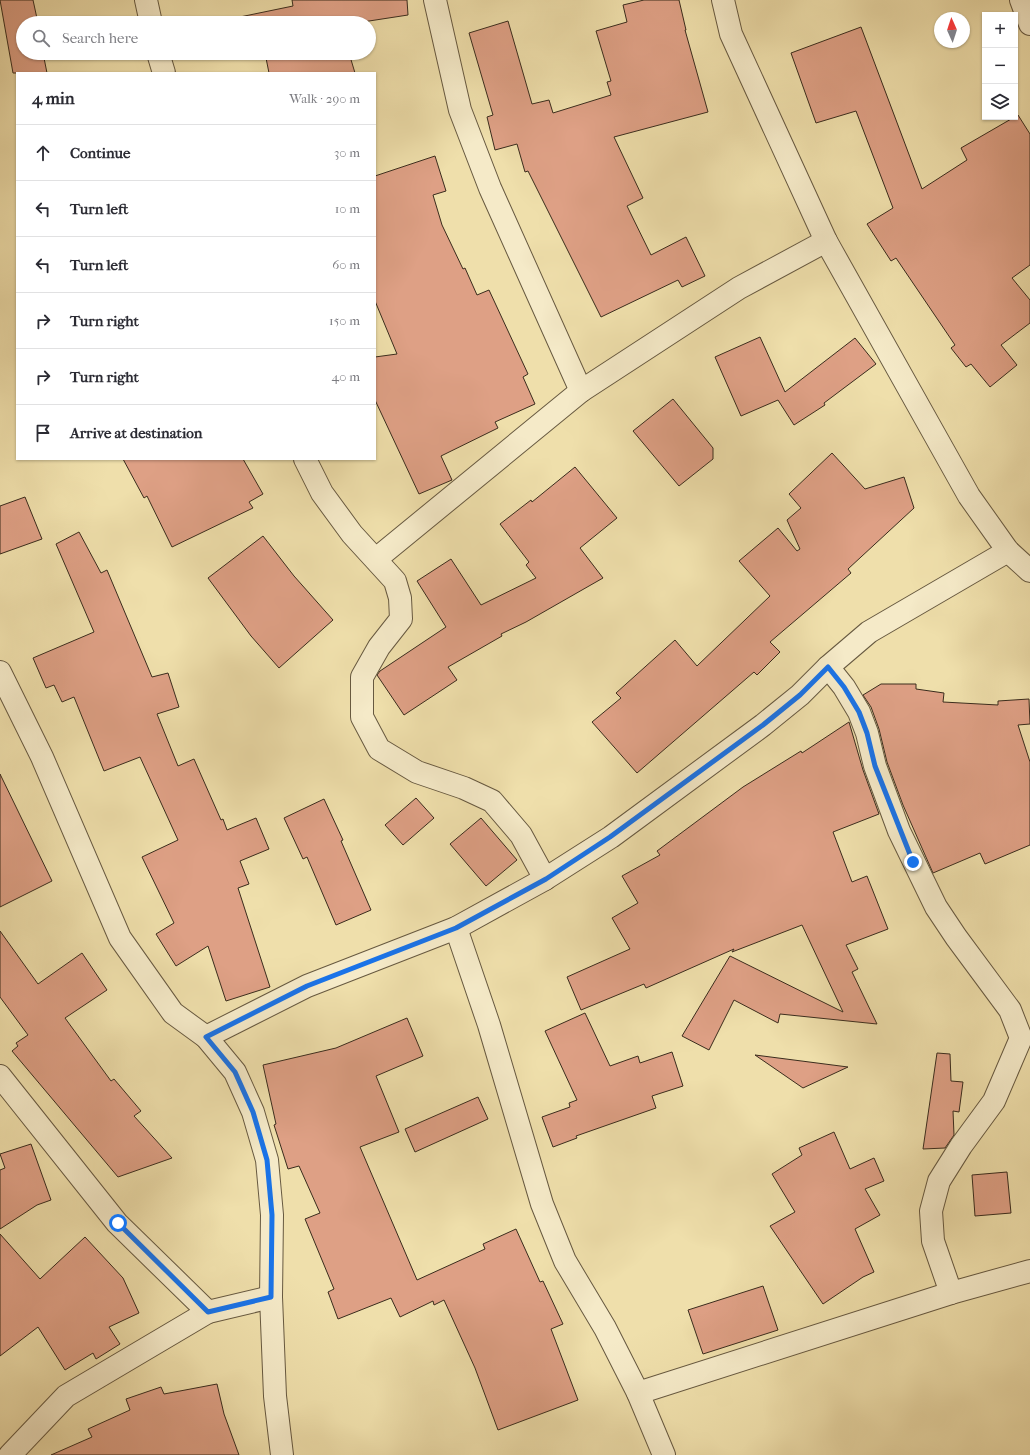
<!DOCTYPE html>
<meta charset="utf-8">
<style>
:root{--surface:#fff;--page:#f7f7f7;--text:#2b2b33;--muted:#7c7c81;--line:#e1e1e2}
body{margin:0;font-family:"IM FELL French Canon",serif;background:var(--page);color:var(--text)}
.controls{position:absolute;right:12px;top:12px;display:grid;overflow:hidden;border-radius:0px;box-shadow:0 1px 3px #0004}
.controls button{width:36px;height:36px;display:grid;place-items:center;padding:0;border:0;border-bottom:1px solid var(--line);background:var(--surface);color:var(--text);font:20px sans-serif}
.compass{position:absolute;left:934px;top:12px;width:36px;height:36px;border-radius:50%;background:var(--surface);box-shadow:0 1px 3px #0004;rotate:357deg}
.stop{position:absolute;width:12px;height:12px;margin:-9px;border:3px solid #1a73e8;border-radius:50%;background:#fff}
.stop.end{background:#1a73e8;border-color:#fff;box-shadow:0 1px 4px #0008}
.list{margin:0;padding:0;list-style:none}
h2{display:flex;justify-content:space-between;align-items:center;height:52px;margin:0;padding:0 16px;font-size:17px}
h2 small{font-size:13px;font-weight:400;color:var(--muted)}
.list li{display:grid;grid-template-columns:26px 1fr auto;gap:12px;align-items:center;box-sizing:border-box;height:56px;padding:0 16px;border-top:1px solid var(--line)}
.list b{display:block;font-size:15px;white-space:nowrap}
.list em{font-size:13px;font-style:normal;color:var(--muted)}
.icon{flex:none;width:22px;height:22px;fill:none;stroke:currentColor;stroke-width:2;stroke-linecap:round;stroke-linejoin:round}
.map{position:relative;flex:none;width:1030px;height:1455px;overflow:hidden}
.search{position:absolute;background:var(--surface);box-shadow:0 1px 3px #0004;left:16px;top:16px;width:360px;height:44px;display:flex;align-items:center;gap:10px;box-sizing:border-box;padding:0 14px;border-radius:22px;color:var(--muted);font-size:15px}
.panel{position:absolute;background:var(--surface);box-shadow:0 1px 3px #0004;left:16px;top:72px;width:360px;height:388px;border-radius:0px}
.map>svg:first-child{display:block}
</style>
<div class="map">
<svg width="1030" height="1455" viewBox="0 0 1030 1455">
<rect width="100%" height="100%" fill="#efdfab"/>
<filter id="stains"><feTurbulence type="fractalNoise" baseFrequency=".005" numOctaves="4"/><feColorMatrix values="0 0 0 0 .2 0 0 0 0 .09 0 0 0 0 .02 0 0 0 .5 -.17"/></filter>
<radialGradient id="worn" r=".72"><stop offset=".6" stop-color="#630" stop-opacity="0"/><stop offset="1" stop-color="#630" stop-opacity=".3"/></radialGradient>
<!-- building -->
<g fill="#dea085" stroke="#3a2c1d">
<path d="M0 0H33L38 23H23V53H43L47 73H13Z"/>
<path d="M292 0H407L408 15 356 23H236L235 18 293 6Z"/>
<path d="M644 0H679L686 30H685L708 112 614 137 643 198 627 206 651 255 686 237 705 276 682 287 678 280 601 317 528 171 525 172 517 144 495 150 487 117 493 115 469 33 508 21 532 104 549 100 553 113 611 95 607 82 611 81 596 31 627 22 623 5Z"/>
<path d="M861 27 922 189 967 160 961 148 1018 115 1030 134V265L1012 278 1030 300V323L1001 345 1017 365 990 387 971 364 966 367 951 348 955 345 896 258 891 261 867 224 893 208 856 111 816 123 791 53Z"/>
<path d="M265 53H349L355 73H269Z"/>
<path d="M435 156 446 191 433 195 442 225 463 269 465 268 477 295 489 290 528 374 523 377 535 404 495 422 498 428 441 456 452 480 419 494 375 400V357L397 354 375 301V176Z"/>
<path d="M760 337 785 392 855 338 876 364 824 403 825 405 794 425 778 400 741 416 715 357Z"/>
<path d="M673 399 713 448V459L679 486 633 431Z"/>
<path d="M832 453 865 489 904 477 914 508 848 569 851 573 770 642 780 652 757 675 754 672 637 773 592 722 621 698 616 693 675 640 697 666 770 596 739 561 778 528 797 551 800 549 787 520 801 508 789 494Z"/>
<path d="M123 459H243L263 494 249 502 253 508 172 547 147 496 144 498Z"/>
<path d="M575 467 617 518 580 548 603 578 526 622 501 634 502 636 448 667 457 680 404 715 377 675 380 671 446 627 417 581 451 559 481 605 536 578 526 565 529 562 500 524 531 500 532 502Z"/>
<path d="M25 497 42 539 0 554V506Z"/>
<path d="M79 532 101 573 107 570 152 677 168 673 179 707 157 714 178 766 194 759 221 820 223 819 227 830 256 818 269 849 240 861 249 884 238 888 270 987 226 1001 208 946 176 966 156 934 174 923 142 857 178 840 140 757 104 771 74 697 62 702 54 685 46 688 33 658 94 632 56 544Z"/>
<path d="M263 536 294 576 333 620 279 668 251 636 208 578Z"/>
<path d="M881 684H916V689L944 693 943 702 998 705V701L1029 699 1030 724 1018 725 1030 762V845L985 864 980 853 933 873 903 805 887 762 879 729 871 707 863 695Z"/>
<path d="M849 722 863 770 879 814 833 832 852 882 867 876 888 929 846 945 858 969 852 972 877 1024 780 1014 778 1023 734 1000 709 1050 682 1036 730 956 843 1012 802 925 732 952 734 949 646 988 644 984 581 1010 567 977 630 949 612 918 638 903 622 876 660 855 657 851 743 787 801 751 802 753Z"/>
<path d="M0 774 52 881 0 907Z"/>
<path d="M416 798 434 818 403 845 385 825Z"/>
<path d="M324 799 343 840 341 841 371 910 336 925 307 857 303 859 284 818Z"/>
<path d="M481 818 517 860 486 886 450 844Z"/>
<path d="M0 931 38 984 82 953 107 990 65 1018 111 1081 114 1079 141 1111 134 1116 172 1158 118 1177 12 1051 18 1046 16 1043 28 1035 0 997Z"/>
<path d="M585 1013 610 1066 638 1056 640 1063 672 1052 683 1086 652 1096 656 1108 576 1136 577 1138 553 1147 542 1117 570 1107 569 1103 577 1100 545 1031Z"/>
<path d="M407 1018 423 1056 376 1076 399 1132 360 1147 417 1280 485 1249 483 1244 516 1229 540 1282 543 1281 563 1324 551 1329 578 1400 498 1430 475 1368 444 1300 434 1305 433 1301 400 1317 391 1298 338 1319 328 1292 334 1289 305 1219 320 1213 299 1166 288 1169 274 1125 276 1124 263 1065 336 1048Z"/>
<path d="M937 1053 950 1054 951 1081 963 1082 959 1112 953 1111 954 1135 945 1148 923 1149Z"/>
<path d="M755 1055 848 1067 803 1088Z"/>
<path d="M478 1097 488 1119 415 1152 405 1129Z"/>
<path d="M834 1132 850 1169 874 1158 884 1181 865 1189 880 1215 855 1229 874 1272 863 1277 823 1304 770 1226 795 1212 772 1174 802 1155 799 1148Z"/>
<path d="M31 1144 51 1200 37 1205 0 1229V1170L5 1168 0 1154Z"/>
<path d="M1007 1172 1011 1213 975 1216 972 1175Z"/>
<path d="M0 1234 40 1279 85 1237 123 1278 139 1313 109 1327 120 1344 96 1359 93 1353 65 1370 38 1327 0 1356Z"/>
<path d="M763 1286 778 1330 703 1354 688 1310Z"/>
<path d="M217 1384 224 1414 239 1455H51L92 1437 88 1429 130 1410 126 1399 161 1387 164 1394Z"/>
</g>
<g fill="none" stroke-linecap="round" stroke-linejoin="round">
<defs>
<g id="street">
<path d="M146 0 151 23"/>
<path d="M435 0 460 110 490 188 581 391"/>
<path d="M723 0 731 34 826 241 969 496 1008 551 1030 571"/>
<path d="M1021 0 1030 24"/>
<path d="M158 53 164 73"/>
<path d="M305 459 322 493 352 534 395 581 400 598 401 619 379 647 362 677V717L379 749 417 772 464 788 492 801 521 835 545 879"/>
<path d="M376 559 581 391 739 288 826 241"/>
<path d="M828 667 844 687 859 712 867 733 875 766 899 831 936 907 956 937 1010 1010 1021 1038 994 1101 961 1146 939 1181 931 1211 933 1241 951 1293"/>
<path d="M0 672 42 757 120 938 173 1013 206 1037 235 1072 253 1112 267 1160 272 1215 271 1297 275 1396 282 1455"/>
<path d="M456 928 489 1025 542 1204 565 1261 605 1328 638 1393 664 1455"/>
<path d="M206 1037 307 986 456 928 545 879 611 837 763 725 800 695 828 667 869 632 1008 551"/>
<path d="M0 1076 117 1223 208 1312"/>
<path d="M638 1393 951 1293 1030 1271"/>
<path d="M10 1455 66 1396 208 1312 271 1297"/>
</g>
</defs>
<!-- street casing -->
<use href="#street" stroke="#675940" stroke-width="24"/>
<!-- street -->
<use href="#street" stroke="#f5eac8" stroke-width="22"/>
</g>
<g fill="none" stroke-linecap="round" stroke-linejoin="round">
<!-- route -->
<path stroke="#1a73e8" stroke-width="5" d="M118 1223 208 1312 271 1297 272 1215 267 1160 253 1112 235 1072 206 1037 307 986 456 928 546 879 610 837 763 725 800 695 828 667 844 687 859 712 867 733 875 766 913 862"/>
</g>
<rect width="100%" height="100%" filter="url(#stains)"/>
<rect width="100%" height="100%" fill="url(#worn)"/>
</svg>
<div class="controls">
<button>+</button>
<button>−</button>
<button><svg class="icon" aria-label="layers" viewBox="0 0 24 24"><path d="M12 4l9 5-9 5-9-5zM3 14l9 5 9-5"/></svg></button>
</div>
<svg class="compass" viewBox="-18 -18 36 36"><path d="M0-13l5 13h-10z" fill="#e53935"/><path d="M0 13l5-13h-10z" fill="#7c7c81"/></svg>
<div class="stop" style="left:118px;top:1223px"></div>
<div class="stop end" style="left:913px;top:862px"></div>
<div class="search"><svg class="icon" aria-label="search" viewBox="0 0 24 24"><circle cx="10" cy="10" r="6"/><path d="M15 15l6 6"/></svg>Search here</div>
<section class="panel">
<h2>4 min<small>Walk · 290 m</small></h2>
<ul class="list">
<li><svg class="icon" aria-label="ahead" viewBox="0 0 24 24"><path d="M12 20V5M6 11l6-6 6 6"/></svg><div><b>Continue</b></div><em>30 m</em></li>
<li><svg class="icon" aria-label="left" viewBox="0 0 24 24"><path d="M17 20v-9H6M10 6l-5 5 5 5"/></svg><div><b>Turn left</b></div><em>10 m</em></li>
<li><svg class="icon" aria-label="left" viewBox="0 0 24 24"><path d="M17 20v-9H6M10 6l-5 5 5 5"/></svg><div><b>Turn left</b></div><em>60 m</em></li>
<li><svg class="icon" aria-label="right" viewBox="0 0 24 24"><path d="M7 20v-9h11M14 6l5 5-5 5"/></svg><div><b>Turn right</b></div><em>150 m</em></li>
<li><svg class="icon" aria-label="right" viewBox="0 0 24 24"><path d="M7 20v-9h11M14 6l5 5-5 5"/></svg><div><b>Turn right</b></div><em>40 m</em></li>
<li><svg class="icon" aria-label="arrive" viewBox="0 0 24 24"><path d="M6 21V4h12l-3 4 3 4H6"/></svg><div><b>Arrive at destination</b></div></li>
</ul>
</section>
</div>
